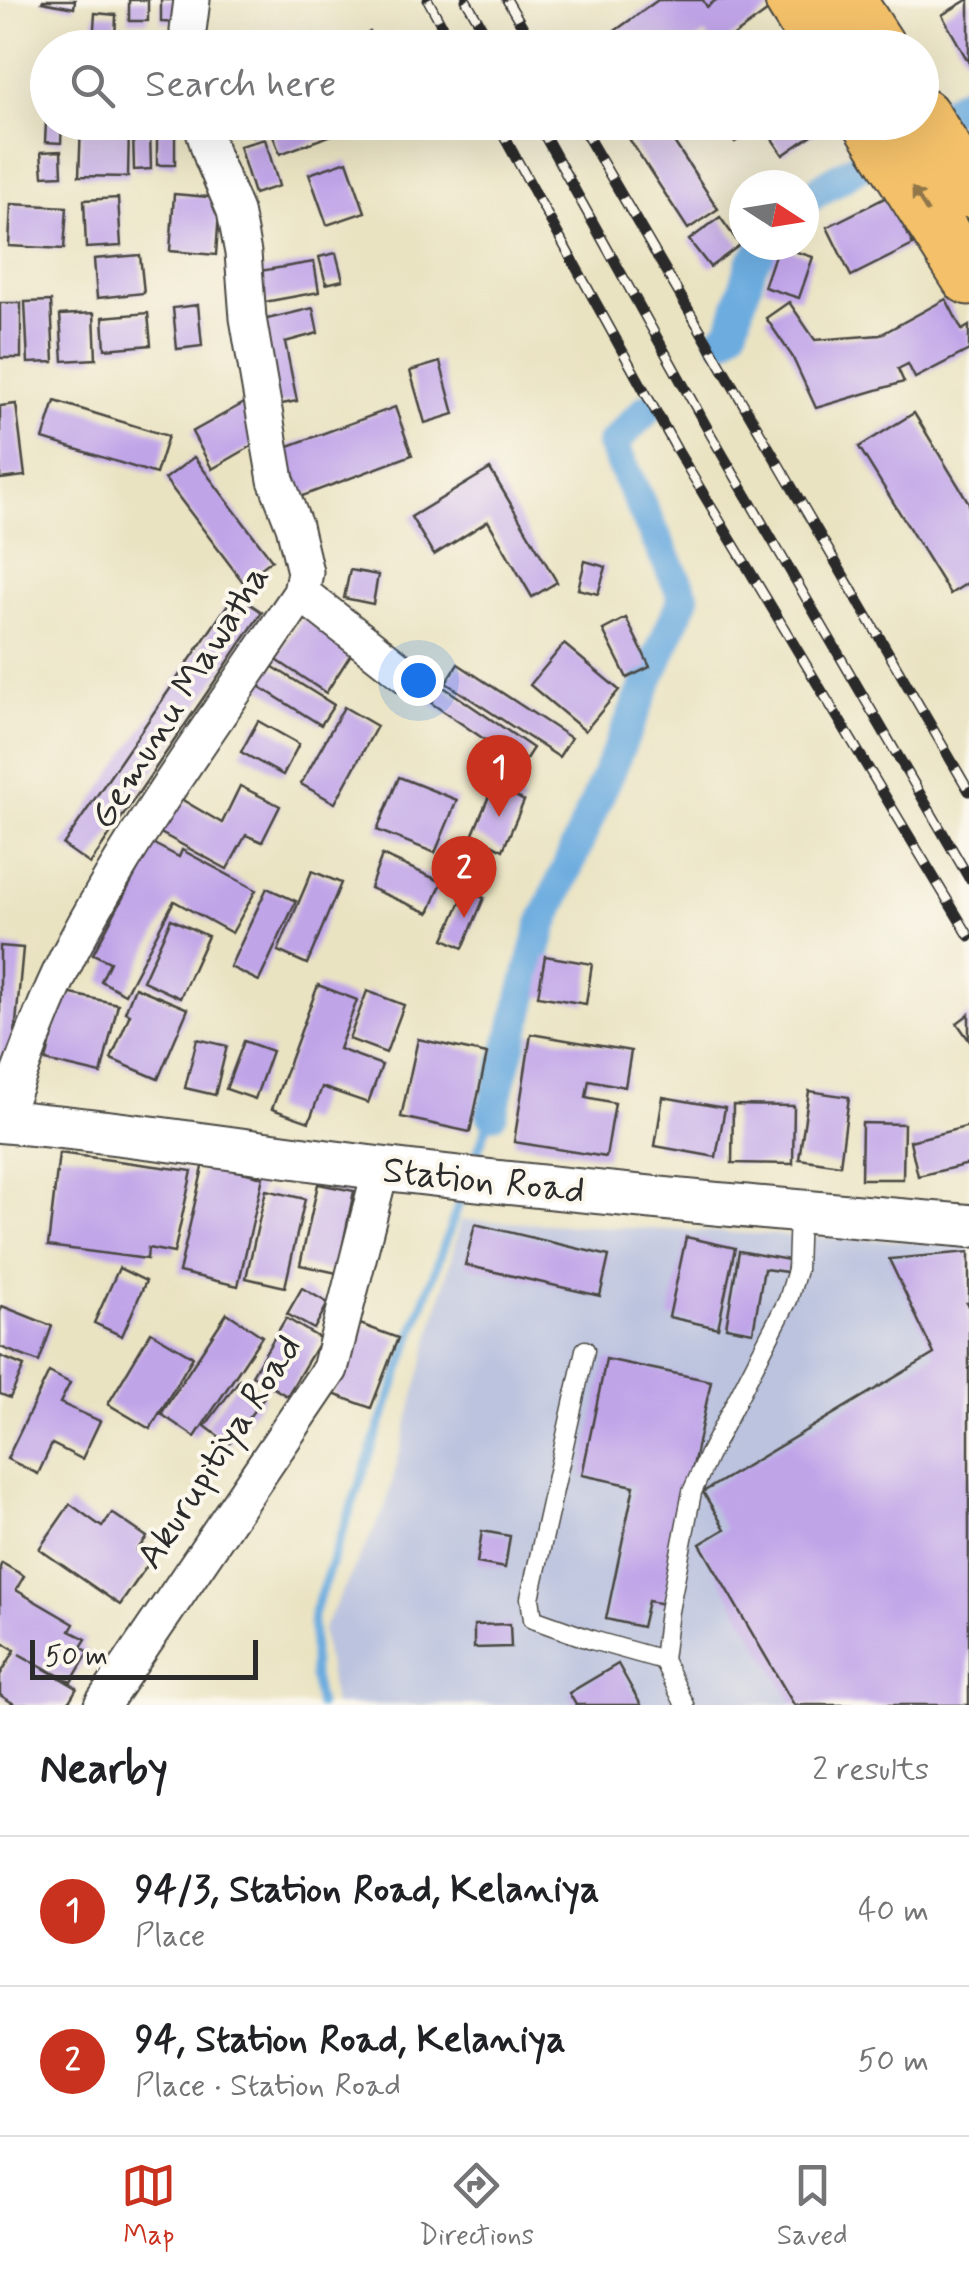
<!DOCTYPE html>
<meta charset="utf-8">
<style>
:root{--surface:#fff;--page:#f6f6f6;--text:#202124;--muted:#757577;--line:#e0e0e0;--accent:#c8321e}
body{margin:0;font-family:Mynerve,sans-serif;background:var(--page);color:var(--text)}
.compass{position:absolute;left:729px;top:170px;width:90px;height:90px;border-radius:50%;background:var(--surface);box-shadow:0 10px 40px #0002;rotate:102deg}
.scale{position:absolute;left:30px;bottom:25px;width:228px;box-sizing:border-box;padding-left:10px;border:5px solid #2b2b2b;border-top:0;font-size:28px;line-height:35px;white-space:nowrap;color:#2b2b2b;-webkit-text-stroke:8px #fbf7ec;paint-order:stroke}
.you{position:absolute;left:418px;top:680px;width:35px;height:35px;margin:-25px;border:8px solid #fff;border-radius:50%;background:#1a73e8;box-shadow:0 0 0 15px #1a73e833}
.badge{display:grid;place-items:center;width:65px;height:65px;border-radius:50%;background:var(--accent);color:#fff;font-size:32px;font-weight:700}
.pin{position:absolute;translate:-50% -82px;filter:drop-shadow(0 2px 5px #0008)}
.pin::after{content:'';position:absolute;top:52px;width:35px;height:30px;background:inherit;clip-path:polygon(0 0,100% 0,50% 100%)}
.list{margin:0;padding:0;list-style:none}
h2{display:flex;justify-content:space-between;align-items:center;height:130px;margin:0;padding:0 40px;font-size:42px}
h2 small{font-size:32px;font-weight:400;color:var(--muted)}
.list li{display:grid;grid-template-columns:65px 1fr auto;gap:30px;align-items:center;box-sizing:border-box;height:150px;padding:0 40px;border-top:2px solid var(--line)}
.list b{display:block;font-size:38px;white-space:nowrap}
.list p{margin:0;font-size:32px;white-space:nowrap;color:var(--muted)}
.list em{font-size:32px;font-style:normal;color:var(--muted)}
.icon{flex:none;width:55px;height:55px;fill:none;stroke:currentColor;stroke-width:2;stroke-linecap:round;stroke-linejoin:round}
.map{position:relative;flex:none;width:969px;height:1705px;overflow:hidden}
.search{position:absolute;background:var(--surface);box-shadow:0 10px 40px #0002;left:30px;right:30px;top:30px;height:110px;display:flex;align-items:center;gap:25px;box-sizing:border-box;padding:0 35px;border-radius:55px;color:var(--muted);font-size:38px}
.sheet{height:430px;background:var(--surface)}
nav{display:flex;justify-content:space-around;align-items:center;box-sizing:border-box;height:140px;border-top:2px solid var(--line);background:var(--surface);font-size:28px;color:var(--muted)}
nav a{display:grid;justify-items:center;gap:5px}
nav .on{color:var(--accent)}
.map>svg:first-child{display:block}
</style>
<div class="map">
<svg width="969" height="1705" viewBox="0 0 969 1705">
<rect width="100%" height="100%" fill="#fbf7ec"/>
<filter id="ink" filterUnits="userSpaceOnUse"><feTurbulence type="fractalNoise" baseFrequency=".01" numOctaves="2"/><feDisplacementMap in="SourceGraphic" scale="20" xChannelSelector="R" yChannelSelector="G"/><feConvolveMatrix kernelMatrix="1 2 1 2 8 2 1 2 1" color-interpolation-filters="sRGB"/></filter>
<filter id="wash" filterUnits="userSpaceOnUse"><feTurbulence type="fractalNoise" baseFrequency=".0048" numOctaves="4" result="noise"/><feDisplacementMap in="SourceGraphic" scale="40" xChannelSelector="R" yChannelSelector="G"/><feGaussianBlur stdDeviation="2.25" result="paint"/><feColorMatrix in="noise" values="0 0 0 0 0 0 0 0 0 0 0 0 0 0 0 0 0 1.4 0 .05"/><feComposite in="paint" operator="in"/></filter>
<g filter="url(#wash)">
<rect width="100%" height="100%" fill="#eae3c2"/>
<!-- industrial -->
<path fill="#bbc3de" d="M461 1220 969 1244V1705H334L322 1631 385 1508Z"/>
<g fill="none" stroke-linecap="round" stroke-linejoin="round">
<!-- stream -->
<g stroke="#6cacdf" stroke-width="9">
<path d="M478 1150 492 1113"/>
<path d="M319 1705 313 1676V1615L459 1203"/>
</g>
<!-- canal -->
<g stroke="#6cacdf" stroke-width="32">
<path d="M952 109 969 99"/>
<path d="M804 200 871 158"/>
<path d="M723 338 732 329 752 263 765 245"/>
<path d="M492 1113 543 924 684 597 612 444 647 409"/>
</g>
</g>
<g id="blocks">
<!-- building -->
<g fill="#c0a4e8">
<path d="M43 0H75L74 8 42 2Z"/>
<rect x="129" y="0" width="19" height="21"/>
<path d="M161 0H187V23L161 22Z"/>
<path d="M658 0H703L707 7 716 0H770L775 6 717 48H714L705 34 686 48H591Z"/>
<path d="M967 0H969V63L942 15Z"/>
<path d="M95 13 116 15 115 44 93 43Z"/>
<path d="M370 32 376 48H350L348 42Z"/>
<path d="M46 122H62L61 143 45 142Z"/>
<path d="M248 122H278L279 127 252 136Z"/>
<path d="M311 122H327L332 135 280 154 273 136Z"/>
<path d="M650 122H661L718 209 688 229 628 137Z"/>
<path d="M722 122H764L735 142Z"/>
<path d="M783 122H831L783 155 768 133Z"/>
<path d="M81 125 129 126 128 177 79 176Z"/>
<rect x="157" y="128" width="18" height="37"/>
<path d="M133 131H150L151 169 134 170Z"/>
<path d="M265 139 279 186 254 194 239 146Z"/>
<path d="M61 151 62 175 43 176 41 152Z"/>
<path d="M347 161 365 212 327 225 309 174Z"/>
<path d="M174 194 220 198 216 255 170 251Z"/>
<path d="M889 196 913 245 851 276 827 227Z"/>
<path d="M118 198 121 246 86 248 84 200Z"/>
<path d="M11 204 67 207 64 249 9 246Z"/>
<path d="M720 217 740 245 710 267 689 240Z"/>
<path d="M778 246 813 257 799 298 764 287Z"/>
<path d="M336 253 343 280 326 284 319 257Z"/>
<path d="M140 255 144 293 97 298 94 259Z"/>
<path d="M314 262 319 292 259 303 254 272Z"/>
<path d="M946 299 962 330 969 326V350L915 378 908 364 898 369 904 382 816 408 792 356 766 318 789 302 815 340 880 335Z"/>
<path d="M51 301 54 362 28 363 25 302Z"/>
<rect x="0" y="303" width="21" height="55"/>
<path d="M198 305 202 346 177 349 173 308Z"/>
<path d="M313 308 318 333 285 342 297 401 277 405 259 321Z"/>
<path d="M94 313 96 359 63 361 60 315Z"/>
<path d="M148 313 151 345 105 349 103 317Z"/>
<path d="M440 362 454 414 425 423 410 371Z"/>
<path d="M55 401 168 436 156 474 43 439Z"/>
<path d="M246 402 257 443 212 469 192 432Z"/>
<path d="M16 404 25 476 0 479V406Z"/>
<path d="M395 407 412 455 300 497 283 448Z"/>
<path d="M914 413 969 503V582L950 594 859 447Z"/>
<path d="M194 457 272 560 243 582 165 479Z"/>
<path d="M490 469 557 582 532 597 488 521 434 555 411 517Z"/>
<path d="M585 561 606 567 598 594 578 589Z"/>
<path d="M350 570 378 575 373 604 344 598Z"/>
<path d="M235 594 262 612 90 864 63 845Z"/>
<path d="M303 618 353 651 326 693 275 659Z"/>
<path d="M626 618 650 667 627 678 603 630Z"/>
<path d="M564 644 619 690 585 731 530 685Z"/>
<path d="M458 664 571 738 559 757 446 683Z"/>
<path d="M270 665 334 705 321 725 257 685Z"/>
<path d="M442 686 533 748 522 765 431 703Z"/>
<path d="M344 707 377 726 335 803 301 784Z"/>
<path d="M258 721 299 744 283 775 241 752Z"/>
<path d="M399 777 457 800 435 853 377 830Z"/>
<path d="M494 784 524 801 503 850 473 834Z"/>
<path d="M240 786 280 806 262 842 246 835 227 869 155 830 174 795 222 823Z"/>
<path d="M152 843 179 857 182 850 256 890 232 933 174 901 125 994 101 981 110 962 93 954Z"/>
<path d="M382 855 442 882 429 913 370 888Z"/>
<path d="M312 871 341 883 307 964 278 951Z"/>
<path d="M267 888 296 901 259 981 230 967Z"/>
<path d="M466 890 484 898 463 948 444 939Z"/>
<path d="M171 919 208 936 180 998 143 981Z"/>
<path d="M0 946 23 948 12 1066 0 1065Z"/>
<path d="M545 956 592 964 586 1004 538 996Z"/>
<path d="M318 985 357 1000 339 1049 382 1065 368 1103 322 1087 309 1122 272 1109Z"/>
<path d="M135 987 188 1009 158 1079 111 1059 130 1014 125 1012Z"/>
<path d="M367 991 404 1005 386 1053 349 1039Z"/>
<path d="M62 992 118 1004 101 1074 46 1061Z"/>
<path d="M969 1014V1040L957 1023Z"/>
<path d="M531 1034 631 1051 625 1087 589 1080 586 1097 615 1103 606 1157 514 1142Z"/>
<path d="M197 1039 227 1046 215 1095 185 1088Z"/>
<path d="M418 1039 487 1054 470 1132 401 1117Z"/>
<path d="M244 1041 272 1051 255 1099 226 1089Z"/>
<path d="M809 1091 849 1097 840 1165 799 1159Z"/>
<path d="M663 1097 725 1108 716 1157 655 1146Z"/>
<path d="M733 1105 794 1106 793 1164 732 1163Z"/>
<path d="M862 1123 904 1124 903 1179H861Z"/>
<path d="M969 1126V1164L918 1176 910 1141Z"/>
<path d="M59 1153 192 1171 174 1253 148 1248 147 1259 48 1246Z"/>
<path d="M204 1163 263 1177 238 1286 179 1272Z"/>
<path d="M318 1184 354 1191 337 1273 300 1265Z"/>
<path d="M266 1190 305 1199 285 1287 246 1278Z"/>
<path d="M475 1224 609 1256 600 1296 465 1265Z"/>
<path d="M686 1237 735 1248 718 1328 669 1317Z"/>
<path d="M739 1251 789 1260 787 1272 764 1269 753 1332 726 1327Z"/>
<path d="M969 1252V1303H967L969 1306V1705H794L700 1544 725 1529 703 1492 934 1354 889 1259Z"/>
<path d="M119 1268 146 1281 122 1336 94 1323Z"/>
<path d="M302 1288 328 1303 314 1329 287 1314Z"/>
<path d="M2 1306 52 1326 39 1362 0 1347V1312Z"/>
<path d="M227 1313 262 1336 195 1437 161 1414Z"/>
<path d="M286 1318 321 1339 287 1396 252 1375Z"/>
<path d="M360 1324 398 1338 371 1408 333 1394Z"/>
<path d="M151 1332 193 1357 150 1429 108 1404Z"/>
<path d="M0 1356 24 1366 10 1398 0 1394Z"/>
<path d="M606 1359 711 1381 664 1604 648 1601 642 1627 606 1619 634 1486 582 1475Z"/>
<path d="M49 1372 70 1383 60 1403 100 1421 82 1459 52 1444 38 1474 7 1459Z"/>
<path d="M240 1379 264 1397 229 1444 205 1426Z"/>
<path d="M70 1504 102 1527 112 1513 147 1537 137 1550 151 1560 120 1605 39 1549Z"/>
<path d="M482 1531 510 1536 505 1568 477 1563Z"/>
<path d="M2 1563 24 1576 16 1590 74 1624 70 1631 86 1639 81 1647 89 1652 71 1682 19 1654 77 1688 67 1705H16L0 1695V1675L15 1650 0 1641V1567Z"/>
<path d="M510 1624 511 1647 474 1648V1625Z"/>
<path d="M618 1664 641 1705H576L569 1693Z"/>
</g>
</g>
</g>
<g filter="url(#ink)">
<use href="#blocks" fill-opacity="0" stroke="#484742" stroke-width="2.5"/>
<g fill="none" stroke-linecap="round" stroke-linejoin="round">
<defs>
<g id="service">
<path d="M585 1350 530 1598 533 1619 592 1640 663 1660"/>
<path d="M685 1705 663 1660 669 1611 692 1492 709 1454 788 1300 797 1270 799 1212"/>
</g>
<g id="minor">
<path d="M189 48 188 31 192 0"/>
<path d="M301 593 411 679"/>
<path d="M1 1121C25 1060 46 996 77 939 142 818 225 706 301 593L305 572 294 526 276 480 248 318 243 253 235 211 212 157 201 122"/>
<path d="M102 1705 330 1369 381 1168"/>
</g>
<path id="tertiary" d="M0 1121C127 1132 252 1152 378 1168 574 1192 772 1209 969 1226"/>
<g id="trunk">
<path d="M793 0 823 48"/>
<path d="M847 0 878 48"/>
<path d="M922 116 969 190"/>
<path d="M871 122 969 277"/>
</g>
</defs>
<!-- service casing -->
<use href="#service" stroke="#484742" stroke-width="21"/>
<!-- minor casing -->
<use href="#minor" stroke="#484742" stroke-width="39"/>
<!-- tertiary casing -->
<use href="#tertiary" stroke="#484742" stroke-width="46"/>
<!-- trunk casing -->
<use href="#trunk" stroke="#484742" stroke-width="59"/>
<!-- service -->
<use href="#service" stroke="#fff" stroke-width="18"/>
<!-- minor -->
<use href="#minor" stroke="#fff" stroke-width="35"/>
<!-- tertiary -->
<use href="#tertiary" stroke="#fff" stroke-width="42"/>
<!-- trunk -->
<use href="#trunk" stroke="#f4c16a" stroke-width="55"/>
<defs>
<g id="rail">
<path d="M428 0 454 48"/>
<path d="M466 0 494 48"/>
<path d="M507 0 535 48"/>
<path d="M496 122 677 450 969 936"/>
<path d="M537 122 711 435 969 878"/>
<path d="M579 122 969 791"/>
</g>
</defs>
<!-- rail casing -->
<use href="#rail" stroke="#2b2b2b" stroke-width="11"/>
<!-- rail -->
<use href="#rail" stroke="#fbf7ec" stroke-width="8" stroke-dasharray="22" stroke-linecap="butt"/>
</g>
<!-- one-way arrows -->
<defs><path id="oneway-solid" d="M-6-.8H1V-3.2L6.5 0L1 3.2V.8H-6Z" transform="scale(2.5)"/></defs>
<use fill="#90764a" href="#oneway-solid" transform="translate(920 200) rotate(-122)"/>
</g>
<g text-anchor="middle" stroke-width="8" stroke-linejoin="round" paint-order="stroke">
<!-- street labels -->
<g font-size="38" fill="#2b2b2b" stroke="#fbf7ec">
<text transform="translate(178 696) rotate(-58)" y="13">Gemunu Mawatha</text>
<text transform="translate(484 1179) rotate(6)" y="13">Station Road</text>
<text transform="translate(218 1451) rotate(-57)" y="13">Akurupitiya Road</text>
</g>
</g>
</svg>
<svg class="compass" viewBox="-18 -18 36 36"><path d="M0-13l5 13h-10z" fill="#e53935"/><path d="M0 13l5-13h-10z" fill="#757577"/></svg>
<div class="scale">50 m</div>
<div class="you"></div>
<div class="pin badge" style="left:499px;top:817px">1</div>
<div class="pin badge" style="left:464px;top:918px">2</div>
<div class="search"><svg class="icon" aria-label="search" viewBox="0 0 24 24"><circle cx="10" cy="10" r="6"/><path d="M15 15l6 6"/></svg>Search here</div>
</div>
<section class="sheet">
<h2>Nearby<small>2 results</small></h2>
<ul class="list">
<li><span class="badge">1</span><div><b>94/3, Station Road, Kelaniya</b><p>Place</p></div><em>40 m</em></li>
<li><span class="badge">2</span><div><b>94, Station Road, Kelaniya</b><p>Place · Station Road</p></div><em>50 m</em></li>
</ul>
</section>
<nav>
<a class="on"><svg class="icon" aria-label="map" viewBox="0 0 24 24"><path d="M3 6l6-2 6 2 6-2v14l-6 2-6-2-6 2zM9 4v14M15 6v14"/></svg>Map</a>
<a><svg class="icon" aria-label="directions" viewBox="0 0 24 24"><path d="M12 3l9 9-9 9-9-9zM9 14v-3h6M13 9l2 2-2 2"/></svg>Directions</a>
<a><svg class="icon" aria-label="saved" viewBox="0 0 24 24"><path d="M7 4h10v16l-5-4-5 4z"/></svg>Saved</a>
</nav>
